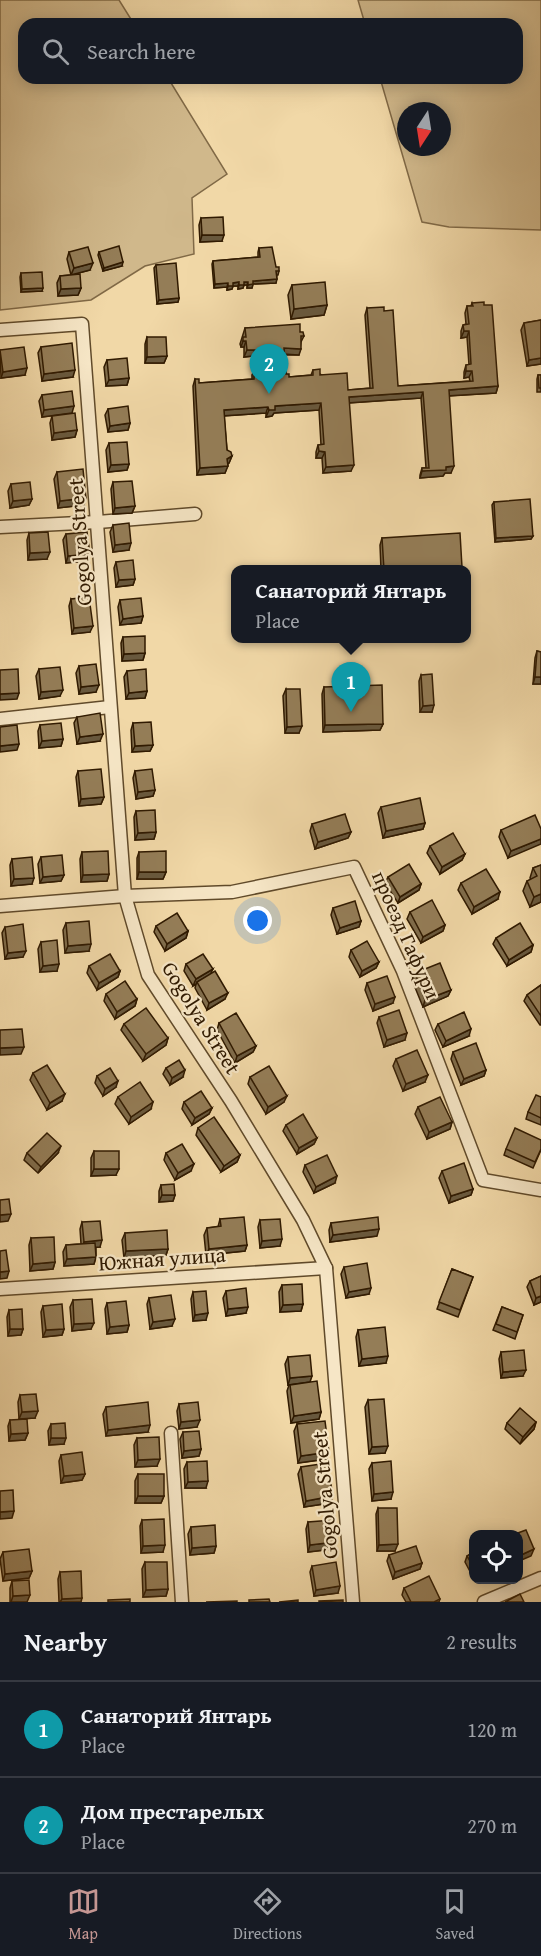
<!DOCTYPE html>
<meta charset="utf-8">
<style>
:root{--surface:#171b24;--page:#20242c;--text:#f1f3f6;--muted:#9ea1a6;--line:#363941;--accent:#c59692}
body{margin:0;font-family:"Gentium Book Plus",serif;background:var(--page);color:var(--text)}
.controls{position:absolute;right:18px;bottom:18px;display:grid;overflow:hidden;border-radius:12px;box-shadow:0 3px 15px #0003}
.controls button{width:54px;height:54px;display:grid;place-items:center;padding:0;border:0;border-bottom:2px solid var(--line);background:var(--surface);color:var(--text);font:30px sans-serif}
.compass{position:absolute;left:397px;top:102px;width:54px;height:54px;border-radius:50%;background:var(--surface);box-shadow:0 3px 15px #0003;rotate:192deg}
.you{position:absolute;left:258px;top:921px;width:21px;height:21px;margin:-15px;border:4px solid #fff;border-radius:50%;background:#1a73e8;box-shadow:0 0 0 9px #1a73e833}
.badge{display:grid;place-items:center;width:39px;height:39px;border-radius:50%;background:var(--accent);color:#fff;font-size:20px;font-weight:700}
.pin{position:absolute;translate:-50% -50px;filter:drop-shadow(0 2px 3px #0008)}
.pin::after{content:'';position:absolute;top:32px;width:21px;height:18px;background:inherit;clip-path:polygon(0 0,100% 0,50% 100%)}
.popup{position:absolute;left:231px;top:565px;width:240px;height:78px;box-sizing:border-box;display:grid;place-content:center;border-radius:12px;background:var(--surface);filter:drop-shadow(0 2px 4px #0005);font-size:20px;white-space:nowrap;color:var(--muted)}
.popup b{font-size:22px;color:var(--text)}
.popup::after{content:'';position:absolute;left:50%;top:100%;margin-left:-12px;border:12px solid transparent;border-top-color:var(--surface)}
.list{margin:0;padding:0;list-style:none}
h2{display:flex;justify-content:space-between;align-items:center;height:78px;margin:0;padding:0 24px;font-size:26px}
h2 small{font-size:20px;font-weight:400;color:var(--muted)}
.list li{display:grid;grid-template-columns:39px 1fr auto;gap:18px;align-items:center;box-sizing:border-box;height:96px;padding:0 24px;border-top:2px solid var(--line)}
.list b{display:block;font-size:22px;white-space:nowrap}
.list p{margin:0;font-size:20px;white-space:nowrap;color:var(--muted)}
.list em{font-size:20px;font-style:normal;color:var(--muted)}
.icon{flex:none;width:33px;height:33px;fill:none;stroke:currentColor;stroke-width:2;stroke-linecap:round;stroke-linejoin:round}
.map{position:relative;flex:none;width:541px;height:1602px;overflow:hidden}
.search{position:absolute;background:var(--surface);box-shadow:0 3px 15px #0003;left:18px;right:18px;top:18px;height:66px;display:flex;align-items:center;gap:15px;box-sizing:border-box;padding:0 21px;border-radius:18px;color:var(--muted);font-size:22px}
.sheet{height:270px;background:var(--surface)}
nav{display:flex;justify-content:space-around;align-items:center;box-sizing:border-box;height:84px;border-top:2px solid var(--line);background:var(--surface);font-size:16px;color:var(--muted)}
nav a{display:grid;justify-items:center;gap:3px}
nav .on{color:var(--accent)}
.map>svg:first-child{display:block}
</style>
<div class="map">
<svg width="541" height="1602" viewBox="0 0 541 1602">
<rect width="100%" height="100%" fill="#f1d8a7"/>
<filter id="stains"><feTurbulence type="fractalNoise" baseFrequency=".00333" numOctaves="4"/><feColorMatrix values="0 0 0 0 .2 0 0 0 0 .09 0 0 0 0 .02 0 0 0 .5 -.17"/></filter>
<radialGradient id="worn" r=".72"><stop offset=".6" stop-color="#630" stop-opacity="0"/><stop offset="1" stop-color="#630" stop-opacity=".3"/></radialGradient>
<!-- green -->
<g fill="#d0b88b" stroke="#806946" stroke-width="1.5" fill-rule="evenodd">
<path d="M0 0H119L134 24H24V78H168L227 174 192 198 194 254 145 266 91 300 0 310Z"/>
<path d="M358 0H541V230L449 227 422 222 380 78H517V24H365ZM406 111H442V147H406Z"/>
</g>
<g fill="none" stroke-linecap="round" stroke-linejoin="round">
<defs>
<g id="minor">
<path d="M0 330 82 324 125 896 148 975 231 1101 303 1220 326 1268 353 1602"/>
<path d="M0 527 98 522 195 514"/>
<path d="M0 719 110 707"/>
<path d="M0 906 125 896 232 892 354 867 403 971 483 1180 541 1190"/>
<path d="M0 1289 326 1268"/>
<path d="M171 1433 182 1602"/>
<path d="M484 1602 541 1578"/>
</g>
</defs>
<!-- minor casing -->
<use href="#minor" stroke="#604a2a" stroke-width="15"/>
<!-- minor -->
<use href="#minor" stroke="#f6e6c6" stroke-width="12"/>
</g>
<!-- wall -->
<g fill="#7f6c4b" stroke="#301a01" stroke-width="1.5">
<path d="M201 218 222 241 200 242 199 225Z"/>
<path d="M259 248 279 271 278 275H277L276 283 253 284 252 288H247V285H244L243 288 238 289V286H233L232 289 227 290V287L214 288 212 264 213 261 258 257V252Z"/>
<path d="M69 252 90 270 71 275 81 288 78 295 58 296 57 283 60 276 71 275 67 259Z"/>
<path d="M99 252 122 266 103 271 98 255Z"/>
<path d="M156 265 179 298 178 302 157 304 154 268Z"/>
<path d="M21 273 42 291 21 292 20 277Z"/>
<path d="M292 285 327 305 324 315 291 319 288 295Z"/>
<path d="M472 303 498 386 496 393 449 396 451 473H445L443 476 420 478V475L422 468H426L421 398 349 403 351 471 323 473 322 458H316V452L318 445H321L319 410 274 413 272 416 266 417V413L224 416 227 450 232 456 229 463 228 464 225 473 197 475 193 386 195 379 199 383 252 379V375L254 371V367L252 368 253 356 244 357V347H241L240 344 245 328 300 332 304 336 301 342 299 355H285L286 374 289 377 311 375 313 370 348 390 370 388 365 315 367 308 398 386 470 381 469 377 464 378V372L466 365H469L467 337 461 338V331L463 325 466 324 465 313 467 306H471Z"/>
<path d="M541 320V364L527 366 521 330 524 323Z"/>
<path d="M147 337 167 356 164 363H145V344Z"/>
<path d="M41 347 73 377 42 381 38 353Z"/>
<path d="M0 350 25 375 1 378Z"/>
<path d="M107 360 129 378 127 385 106 386 104 367Z"/>
<path d="M538 375H541V392H537V379Z"/>
<path d="M42 395 72 413 42 417 39 401Z"/>
<path d="M108 409 130 423 128 430 108 432 105 415Z"/>
<path d="M52 416 77 430 75 437 52 440 50 423Z"/>
<path d="M109 443 129 464 127 470 108 472 106 450Z"/>
<path d="M57 472 84 505 58 508 54 479Z"/>
<path d="M113 482 135 506 132 513 113 514 111 489Z"/>
<path d="M11 484 32 499 29 505 10 508 8 491Z"/>
<path d="M494 502 533 536 531 539 495 542 492 505Z"/>
<path d="M113 525 129 550 113 552 110 532Z"/>
<path d="M29 533 47 559 28 560 27 540Z"/>
<path d="M66 534 90 554 87 561 66 563 63 540Z"/>
<path d="M382 538 462 570H381L380 545Z"/>
<path d="M116 562 135 579 133 585 116 587 114 568Z"/>
<path d="M71 599 90 632 72 634 69 606Z"/>
<path d="M120 600 143 616 141 623 120 625 118 607Z"/>
<path d="M123 637 145 653 143 660 122 661 121 643Z"/>
<path d="M537 651 541 652V684H533L535 658Z"/>
<path d="M79 666 96 692 79 694 76 673Z"/>
<path d="M39 669 60 696 39 699 36 676Z"/>
<path d="M127 671 147 691 145 698 126 699 124 677Z"/>
<path d="M421 675 432 712H420L419 681Z"/>
<path d="M324 687 383 724 380 730 323 732 322 694Z"/>
<path d="M286 689 299 733H285L283 696Z"/>
<path d="M77 717 100 741 77 744 74 723Z"/>
<path d="M133 723 153 745 150 751 132 752 131 730Z"/>
<path d="M40 725 63 739 61 746 39 748 38 731Z"/>
<path d="M78 771 104 797 101 804 79 806 76 777Z"/>
<path d="M135 771 155 790 153 796 136 799 133 778Z"/>
<path d="M381 807 425 823 423 829 383 838 378 813Z"/>
<path d="M136 811 156 832 154 839 135 840 134 817Z"/>
<path d="M312 824 351 832 348 838 315 849 310 831Z"/>
<path d="M541 829 508 858 499 837 501 830Z"/>
<path d="M430 846 465 854 462 860 440 874 427 853Z"/>
<path d="M82 852 109 874 107 881 81 882 80 859Z"/>
<path d="M139 852 166 872 163 879H137V858Z"/>
<path d="M41 857 64 875 61 881 40 883 38 864Z"/>
<path d="M12 859 32 884 11 886 10 865Z"/>
<path d="M541 865V902L530 907 523 891 527 881 531 880 530 878 533 868Z"/>
<path d="M388 877 421 884 419 890 398 903 385 883Z"/>
<path d="M461 883 498 899 472 914 458 890Z"/>
<path d="M333 908 361 921 359 927 337 934 331 915Z"/>
<path d="M410 912 445 925 443 931 421 943 407 919Z"/>
<path d="M66 923 89 951 65 953 63 930Z"/>
<path d="M156 926 188 931 186 938 165 951 154 932Z"/>
<path d="M5 927 23 957 5 959 2 933Z"/>
<path d="M496 938 533 945 531 952 507 966 493 944Z"/>
<path d="M41 942 57 971 40 972 38 949Z"/>
<path d="M351 950 379 962 376 968 360 977 349 957Z"/>
<path d="M186 964 211 974 225 999 207 1010 195 988 196 984 193 986 184 971Z"/>
<path d="M89 966 120 971 118 977 97 990 87 973Z"/>
<path d="M415 973 451 990 448 996 423 1007 412 980Z"/>
<path d="M367 983 393 1003 373 1011 365 990Z"/>
<path d="M541 985V1025H540L524 1001 527 995Z"/>
<path d="M106 994 137 999 135 1006 115 1019 104 1001Z"/>
<path d="M379 1017 405 1040 384 1047 377 1023Z"/>
<path d="M219 1023 256 1046 253 1052 235 1063 217 1030Z"/>
<path d="M124 1024 168 1038 166 1045 143 1061 121 1030Z"/>
<path d="M438 1024 469 1036 443 1047 435 1030Z"/>
<path d="M453 1052 486 1070 484 1076 461 1085 451 1059Z"/>
<path d="M396 1059 425 1082 403 1091 393 1066Z"/>
<path d="M166 1068 183 1077 170 1085 163 1074Z"/>
<path d="M33 1073 62 1101 47 1110 30 1080Z"/>
<path d="M97 1076 116 1087 103 1096 95 1083Z"/>
<path d="M250 1077 284 1102 266 1114 248 1084Z"/>
<path d="M118 1097 151 1109 129 1124 115 1104Z"/>
<path d="M541 1097V1125L526 1119 528 1112Z"/>
<path d="M184 1102 212 1108 209 1114 192 1125 182 1109Z"/>
<path d="M418 1107 452 1122 450 1129 427 1139 415 1114Z"/>
<path d="M286 1125 317 1138 314 1144 297 1154 283 1131Z"/>
<path d="M198 1128 240 1155 237 1162 221 1172 196 1135Z"/>
<path d="M541 1140V1150L533 1168 504 1155 506 1149Z"/>
<path d="M94 1151 116 1175 91 1176V1158Z"/>
<path d="M27 1153H58L38 1173 24 1160Z"/>
<path d="M166 1153 191 1171 175 1180 164 1160Z"/>
<path d="M305 1165 335 1183 314 1193 303 1172Z"/>
<path d="M442 1171 473 1189 471 1195 449 1203 439 1178Z"/>
<path d="M161 1185 175 1195 173 1201 159 1202V1191Z"/>
<path d="M220 1219 247 1245 245 1251 206 1255 204 1235 207 1228 218 1227Z"/>
<path d="M260 1220 280 1246 260 1248 258 1227Z"/>
<path d="M82 1222 100 1247H96V1257L94 1264 64 1266 63 1252 66 1245 81 1244 80 1229Z"/>
<path d="M331 1223 377 1236 330 1242 329 1230Z"/>
<path d="M125 1233 168 1249 166 1255 124 1258 122 1240Z"/>
<path d="M31 1238 55 1262 53 1269 30 1271 29 1245Z"/>
<path d="M344 1267 369 1294 346 1298 341 1274Z"/>
<path d="M452 1269 473 1277 458 1317 437 1309Z"/>
<path d="M541 1276V1302L534 1305 527 1287 530 1281Z"/>
<path d="M282 1285 303 1304 301 1311 280 1312 279 1292Z"/>
<path d="M226 1291 246 1313 226 1316 223 1298Z"/>
<path d="M193 1292 206 1320 193 1321 191 1299Z"/>
<path d="M149 1298 172 1326 150 1329 147 1304Z"/>
<path d="M73 1300 91 1329 72 1331 70 1307Z"/>
<path d="M107 1303 129 1325 127 1332 107 1334 105 1309Z"/>
<path d="M43 1306 64 1329 62 1335 43 1337 41 1312Z"/>
<path d="M502 1307 523 1315 515 1339 493 1330Z"/>
<path d="M9 1310 23 1329 21 1335 8 1336 7 1317Z"/>
<path d="M358 1330 386 1363 359 1366 356 1337Z"/>
<path d="M501 1352 523 1376 501 1378 499 1359Z"/>
<path d="M288 1357 310 1382 321 1412 319 1419 291 1423 287 1391 289 1385H288L285 1364Z"/>
<path d="M20 1395 35 1418 19 1419 18 1402Z"/>
<path d="M368 1400 385 1453 369 1454 365 1407Z"/>
<path d="M179 1404 197 1427 179 1429 177 1411Z"/>
<path d="M106 1407 148 1432 106 1436 103 1414Z"/>
<path d="M10 1420 28 1433 25 1440 9 1441 8 1426Z"/>
<path d="M536 1422 534 1429 520 1444 505 1429 507 1423Z"/>
<path d="M51 1424 64 1444 49 1445 48 1431Z"/>
<path d="M297 1424 327 1459 298 1463 294 1431Z"/>
<path d="M183 1432 201 1449 199 1456 182 1458 180 1439Z"/>
<path d="M137 1438 157 1466 135 1467 134 1445Z"/>
<path d="M61 1455 85 1474 82 1480 61 1483 59 1461Z"/>
<path d="M187 1462 206 1488H185L184 1469Z"/>
<path d="M372 1463 391 1499 372 1501 369 1469Z"/>
<path d="M301 1467 333 1496 330 1503 304 1507 298 1474Z"/>
<path d="M138 1474 164 1496 161 1503H135V1481Z"/>
<path d="M378 1508 395 1551H377L376 1514Z"/>
<path d="M142 1520 163 1552 141 1553 140 1526Z"/>
<path d="M308 1522 333 1549 308 1552 306 1529Z"/>
<path d="M191 1527 216 1546 214 1553 190 1555 188 1534Z"/>
<path d="M3 1552 32 1571 29 1578 3 1581 0 1559Z"/>
<path d="M474 1552V1579L465 1562 467 1556Z"/>
<path d="M389 1555 422 1563 420 1569 393 1579 387 1561Z"/>
<path d="M145 1562 168 1589 166 1596 143 1597 142 1569Z"/>
<path d="M312 1566 338 1593 314 1596 310 1572Z"/>
<path d="M60 1572 81 1602H59L58 1579Z"/>
<path d="M12 1581 27 1602H10V1588Z"/>
<path d="M404 1588 440 1599 439 1602H406L402 1595Z"/>
</g>
<!-- shaded-wall -->
<g fill="#68583d" stroke="#301a01" stroke-width="1.5">
<path d="M202 235H224L222 241 200 242Z"/>
<path d="M123 262 122 266 103 271 104 268Z"/>
<path d="M93 263 90 270 71 275 74 268Z"/>
<path d="M277 279 276 283 253 284 252 288H247L248 285 253 281Z"/>
<path d="M239 282 238 286H233L232 289 227 290 228 286 233 283Z"/>
<path d="M244 282H248L247 285H244L243 288 238 289 239 285Z"/>
<path d="M228 283 227 287 214 288 215 284Z"/>
<path d="M43 288 42 291 21 292 22 289Z"/>
<path d="M81 288 78 295 58 296 61 289Z"/>
<path d="M179 298 178 302 157 304 159 300Z"/>
<path d="M327 305 324 315 291 319 294 309Z"/>
<path d="M464 331H469L467 337 461 338Z"/>
<path d="M243 341H246L244 347H241Z"/>
<path d="M284 348 301 349 299 355 282 354Z"/>
<path d="M247 350H255L253 356 244 357Z"/>
<path d="M167 356 164 363H145L147 357Z"/>
<path d="M541 358V364L527 366 529 360Z"/>
<path d="M27 368 25 375 1 378 3 372Z"/>
<path d="M75 370 73 377 42 381 44 374Z"/>
<path d="M466 371H472L469 377 464 378Z"/>
<path d="M129 378 127 385 106 386 109 380Z"/>
<path d="M498 386 496 393 446 396 449 390Z"/>
<path d="M423 392 421 398 347 403 349 397Z"/>
<path d="M321 403 319 410 274 413 272 416 266 417 269 410 275 406Z"/>
<path d="M74 406 72 413 42 417 44 410Z"/>
<path d="M268 407 266 413 221 416 224 410Z"/>
<path d="M130 423 128 430 108 432 110 426Z"/>
<path d="M77 430 75 437 52 440 54 433Z"/>
<path d="M319 451 325 452 322 458H316Z"/>
<path d="M232 456 229 463 225 465 227 459Z"/>
<path d="M129 464 127 470 108 472 111 465Z"/>
<path d="M354 465 351 471 323 473 326 467Z"/>
<path d="M228 466 225 473 197 475 200 468Z"/>
<path d="M454 466 451 473H445L443 476 420 478 422 471 446 467Z"/>
<path d="M86 498 84 505 58 508 60 501Z"/>
<path d="M32 499 29 505 10 508 13 501Z"/>
<path d="M135 506 132 513 113 514 115 508Z"/>
<path d="M533 536 531 539 495 542 496 538Z"/>
<path d="M131 543 129 550 113 552 115 545Z"/>
<path d="M50 552 47 559 28 560 30 553Z"/>
<path d="M90 554 87 561 66 563 68 556Z"/>
<path d="M462 567V570H423Z"/>
<path d="M135 579 133 585 116 587 119 580Z"/>
<path d="M143 616 141 623 120 625 123 619Z"/>
<path d="M93 626 90 632 72 634 74 628Z"/>
<path d="M145 653 143 660 122 661 124 654Z"/>
<path d="M535 677H541V684H533Z"/>
<path d="M99 685 96 692 79 694 81 687Z"/>
<path d="M63 690 60 696 39 699 41 692Z"/>
<path d="M147 691 145 698 126 699 129 693Z"/>
<path d="M19 693 17 699 0 700V694Z"/>
<path d="M434 705 432 712H420L423 706Z"/>
<path d="M383 724 380 730 323 732 325 725Z"/>
<path d="M302 726 299 733H285L287 727Z"/>
<path d="M103 734 100 741 77 744 80 737Z"/>
<path d="M63 739 61 746 39 748 42 741Z"/>
<path d="M19 744 17 750 0 752V746Z"/>
<path d="M153 745 150 751 132 752 135 746Z"/>
<path d="M155 790 153 796 136 799 138 792Z"/>
<path d="M104 797 101 804 79 806 81 799Z"/>
<path d="M425 823 423 829 383 838 386 831Z"/>
<path d="M156 832 154 839 135 840 138 833Z"/>
<path d="M351 832 348 838 315 849 318 842Z"/>
<path d="M541 839V844L508 858 511 851Z"/>
<path d="M465 854 462 860 440 874 442 867Z"/>
<path d="M139 872H166L163 879H137Z"/>
<path d="M109 874 107 881 81 882 83 875Z"/>
<path d="M64 875 61 881 40 883 43 877Z"/>
<path d="M34 878 32 884 11 886 14 879Z"/>
<path d="M421 884 419 890 398 903 400 897Z"/>
<path d="M500 892 498 899 472 914 474 907Z"/>
<path d="M541 894V902L530 907 534 897Z"/>
<path d="M361 921 359 927 337 934 340 928Z"/>
<path d="M445 925 443 931 421 943 423 937Z"/>
<path d="M188 931 186 938 165 951 167 944Z"/>
<path d="M91 944 89 951 65 953 68 946Z"/>
<path d="M533 945 531 952 507 966 509 960Z"/>
<path d="M26 951 23 957 5 959 8 953Z"/>
<path d="M379 962 376 968 360 977 362 971Z"/>
<path d="M59 964 57 971 40 972 43 966Z"/>
<path d="M213 969 210 975 197 982 196 984 193 986 196 979Z"/>
<path d="M120 971 118 977 97 990 99 983Z"/>
<path d="M451 990 448 996 423 1007 425 1000Z"/>
<path d="M228 993 225 999 207 1010 209 1003Z"/>
<path d="M395 997 393 1003 373 1011 375 1004Z"/>
<path d="M137 999 135 1006 115 1019 117 1012Z"/>
<path d="M471 1029 469 1036 443 1047 446 1041Z"/>
<path d="M407 1033 405 1040 384 1047 387 1040Z"/>
<path d="M168 1038 166 1045 143 1061 146 1054Z"/>
<path d="M256 1046 253 1052 235 1063 237 1056Z"/>
<path d="M24 1047 21 1054 0 1055V1048Z"/>
<path d="M185 1070 183 1077 170 1085 172 1078Z"/>
<path d="M486 1070 484 1076 461 1085 464 1079Z"/>
<path d="M428 1075 425 1082 403 1091 406 1084Z"/>
<path d="M118 1081 116 1087 103 1096 105 1089Z"/>
<path d="M65 1094 62 1101 47 1110 50 1103Z"/>
<path d="M287 1096 284 1102 266 1114 268 1107Z"/>
<path d="M153 1102 151 1109 129 1124 131 1117Z"/>
<path d="M212 1108 209 1114 192 1125 195 1118Z"/>
<path d="M452 1122 450 1129 427 1139 429 1132Z"/>
<path d="M317 1138 314 1144 297 1154 299 1148Z"/>
<path d="M61 1146 58 1153 38 1173 41 1167Z"/>
<path d="M240 1155 237 1162 221 1172 224 1166Z"/>
<path d="M194 1164 191 1171 175 1180 178 1173Z"/>
<path d="M94 1169H119L116 1175 91 1176Z"/>
<path d="M337 1176 335 1183 314 1193 316 1187Z"/>
<path d="M473 1189 471 1195 449 1203 451 1196Z"/>
<path d="M162 1195H175L173 1201 159 1202Z"/>
<path d="M11 1214 8 1221 0 1222V1215Z"/>
<path d="M379 1229 377 1236 330 1242 333 1235Z"/>
<path d="M282 1239 280 1246 260 1248 262 1241Z"/>
<path d="M102 1240 100 1247 82 1248 84 1242Z"/>
<path d="M247 1245 245 1251 206 1255 209 1249Z"/>
<path d="M168 1249 166 1255 124 1258 126 1251Z"/>
<path d="M96 1257 94 1264 64 1266 67 1259Z"/>
<path d="M55 1262 53 1269 30 1271 33 1264Z"/>
<path d="M9 1271 7 1278 0 1279V1272Z"/>
<path d="M371 1288 369 1294 346 1298 349 1292Z"/>
<path d="M541 1296V1302L534 1305 536 1298Z"/>
<path d="M303 1304 301 1311 280 1312 283 1305Z"/>
<path d="M248 1307 246 1313 226 1316 228 1309Z"/>
<path d="M208 1313 206 1320 193 1321 195 1315Z"/>
<path d="M175 1319 172 1326 150 1329 153 1322Z"/>
<path d="M94 1323 91 1329 72 1331 74 1324Z"/>
<path d="M129 1325 127 1332 107 1334 110 1327Z"/>
<path d="M10 1329H23L21 1335 8 1336Z"/>
<path d="M64 1329 62 1335 43 1337 46 1330Z"/>
<path d="M388 1356 386 1363 359 1366 362 1359Z"/>
<path d="M526 1370 523 1376 501 1378 503 1372Z"/>
<path d="M312 1376 310 1382 288 1385 290 1378Z"/>
<path d="M38 1411 35 1418 19 1419 22 1412Z"/>
<path d="M321 1412 319 1419 291 1423 294 1416Z"/>
<path d="M200 1420 197 1427 179 1429 181 1422Z"/>
<path d="M536 1422 534 1429 520 1444 523 1437Z"/>
<path d="M150 1425 148 1432 106 1436 108 1430Z"/>
<path d="M28 1433 25 1440 9 1441 11 1434Z"/>
<path d="M51 1438H66L64 1444 49 1445Z"/>
<path d="M388 1446 385 1453 369 1454 372 1447Z"/>
<path d="M201 1449 199 1456 182 1458 184 1451Z"/>
<path d="M329 1452 327 1459 298 1463 301 1456Z"/>
<path d="M160 1459 157 1466 135 1467 138 1460Z"/>
<path d="M85 1474 82 1480 61 1483 64 1476Z"/>
<path d="M208 1481 206 1488H185L188 1482Z"/>
<path d="M393 1492 391 1499 372 1501 374 1494Z"/>
<path d="M138 1496H164L161 1503H135Z"/>
<path d="M333 1496 330 1503 304 1507 306 1501Z"/>
<path d="M14 1511 12 1518 0 1519V1512Z"/>
<path d="M335 1542 333 1549 308 1552 310 1545Z"/>
<path d="M398 1544 395 1551H377L379 1545Z"/>
<path d="M165 1545 163 1552 141 1553 143 1546Z"/>
<path d="M216 1546 214 1553 190 1555 192 1548Z"/>
<path d="M534 1549 531 1556 519 1561V1556Z"/>
<path d="M422 1563 420 1569 393 1579 395 1572Z"/>
<path d="M32 1571 29 1578 3 1581 5 1574Z"/>
<path d="M340 1586 338 1593 314 1596 316 1590Z"/>
<path d="M168 1589 166 1596 143 1597 146 1590Z"/>
<path d="M30 1595 27 1602H11L13 1596Z"/>
<path d="M82 1598 81 1602H60L62 1599Z"/>
</g>
<!-- building -->
<g fill="#947d57" stroke="#301a01" stroke-width="1.5">
<path d="M223 217 224 235H202L201 218Z"/>
<path d="M119 246 123 262 104 268 99 252Z"/>
<path d="M88 247 93 263 74 268 69 252Z"/>
<path d="M272 247 276 267H279V271H276L277 279 253 281V284L248 285V282H244V285H239V282L233 283V286H228V283L215 284 213 261 260 257 259 248Z"/>
<path d="M176 263 179 298 159 300 156 265Z"/>
<path d="M42 272 43 288 22 289 21 273Z"/>
<path d="M80 274 81 288 61 289 60 276Z"/>
<path d="M325 282 327 305 294 309 292 285Z"/>
<path d="M484 302V305H492L498 386 449 390 454 466 446 467V470L422 471V468H429L423 392 349 397 354 465 326 467 325 452 319 451 318 445 324 444 321 403 275 406V410H269L268 407 224 410 227 450 231 452 232 456 227 459 228 466 200 468 195 379H199V383L254 379V376H257L255 369H257L256 361H254L255 350H247L246 341H243V337H246L245 328 300 324V332H303L304 336H301V349L284 348 286 374H289V377L313 375V370L320 369V375L347 373 348 390 373 388 367 308 384 307V311L393 310 398 386 473 381 472 371H466V365L471 364 469 331H464L463 325 469 324 467 306H473L472 303Z"/>
<path d="M541 320V358L529 360 524 323Z"/>
<path d="M147 337H166L167 356 147 357Z"/>
<path d="M72 343 75 370 44 374 41 347Z"/>
<path d="M24 347 27 368 3 372 0 350Z"/>
<path d="M127 358 129 378 109 380 107 360Z"/>
<path d="M538 375H541V388H539Z"/>
<path d="M72 391 74 406 44 410 42 395Z"/>
<path d="M128 406 130 423 110 426 108 409Z"/>
<path d="M75 413 77 430 54 433 52 416Z"/>
<path d="M127 442 129 464 111 465 109 443Z"/>
<path d="M83 469 86 498 60 501 57 472Z"/>
<path d="M132 481 135 506 115 508 113 482Z"/>
<path d="M30 482 32 499 13 501 11 484Z"/>
<path d="M530 499 533 536 496 538 494 502Z"/>
<path d="M129 523 131 543 115 545 113 525Z"/>
<path d="M48 532 50 552 30 553 29 533Z"/>
<path d="M87 532 90 554 68 556 66 534Z"/>
<path d="M460 533 462 567 423 570H384L382 538Z"/>
<path d="M133 560 135 579 119 580 116 562Z"/>
<path d="M89 597 93 626 74 628 71 599Z"/>
<path d="M141 598 143 616 123 619 120 600Z"/>
<path d="M145 636V653L124 654 123 637Z"/>
<path d="M537 651 541 652V677H535Z"/>
<path d="M96 664 99 685 81 687 79 666Z"/>
<path d="M60 667 63 690 41 692 39 669Z"/>
<path d="M18 669 19 693 0 694V670Z"/>
<path d="M146 669 147 691 129 693 127 671Z"/>
<path d="M432 674 434 705 423 706 421 675Z"/>
<path d="M382 685 383 724 325 725 324 687Z"/>
<path d="M286 689H300L302 726 287 727Z"/>
<path d="M100 713 103 734 80 737 77 717Z"/>
<path d="M151 722 153 745 135 746 133 723Z"/>
<path d="M61 723 63 739 42 741 40 725Z"/>
<path d="M17 725 19 744 0 746V727Z"/>
<path d="M101 769 104 797 81 799 78 771Z"/>
<path d="M152 769 155 790 138 792 135 771Z"/>
<path d="M420 798 425 823 386 831 381 807Z"/>
<path d="M155 810 156 832 138 833 136 811Z"/>
<path d="M345 814 351 832 318 842 312 824Z"/>
<path d="M535 815 541 829V839L511 851 501 830Z"/>
<path d="M453 833 465 854 442 867 430 846Z"/>
<path d="M108 851 109 874 83 875 82 852Z"/>
<path d="M166 851V872H139V852Z"/>
<path d="M62 855 64 875 43 877 41 857Z"/>
<path d="M32 857 34 878 14 879 12 859Z"/>
<path d="M409 864 421 884 400 897 388 877Z"/>
<path d="M541 865V894L534 897 527 881 537 876 533 868Z"/>
<path d="M486 869 500 892 474 907 461 883Z"/>
<path d="M432 900 445 925 423 937 410 912Z"/>
<path d="M355 901 361 921 340 928 333 908Z"/>
<path d="M177 913 188 931 167 944 156 926Z"/>
<path d="M89 921 91 944 68 946 66 923Z"/>
<path d="M520 923 533 945 509 960 496 938Z"/>
<path d="M23 924 26 951 8 953 5 927Z"/>
<path d="M57 940 59 964 43 966 41 942Z"/>
<path d="M367 941 379 962 362 971 351 950Z"/>
<path d="M110 954 120 971 99 983 89 966Z"/>
<path d="M203 954 213 969 196 979 186 964Z"/>
<path d="M440 963 451 990 425 1000 415 973Z"/>
<path d="M215 971 228 993 209 1003 197 982Z"/>
<path d="M387 976 395 997 375 1004 367 983Z"/>
<path d="M125 981 137 999 117 1012 106 994Z"/>
<path d="M541 985V1016L527 995Z"/>
<path d="M146 1008 168 1038 146 1054 124 1024Z"/>
<path d="M399 1010 407 1033 387 1040 379 1017Z"/>
<path d="M464 1012 471 1029 446 1041 438 1024Z"/>
<path d="M236 1013 256 1046 237 1056 219 1023Z"/>
<path d="M22 1029 24 1047 0 1048V1030Z"/>
<path d="M476 1043 486 1070 464 1079 453 1052Z"/>
<path d="M417 1050 428 1075 406 1084 396 1059Z"/>
<path d="M179 1060 185 1070 172 1078 166 1068Z"/>
<path d="M47 1065 65 1094 50 1103 33 1073Z"/>
<path d="M269 1066 287 1096 268 1107 250 1077Z"/>
<path d="M110 1068 118 1081 105 1089 97 1076Z"/>
<path d="M140 1082 153 1102 131 1117 118 1097Z"/>
<path d="M201 1091 212 1108 195 1118 184 1102Z"/>
<path d="M536 1095 541 1097V1118L528 1112Z"/>
<path d="M440 1097 452 1122 429 1132 418 1107Z"/>
<path d="M303 1114 317 1138 299 1148 286 1125Z"/>
<path d="M214 1117 240 1155 224 1166 198 1128Z"/>
<path d="M515 1128 541 1140V1149L535 1162 506 1149Z"/>
<path d="M47 1133 61 1146 41 1167 27 1153Z"/>
<path d="M182 1144 194 1164 178 1173 166 1153Z"/>
<rect x="94" y="1151" width="25" height="18"/>
<path d="M327 1155 337 1176 316 1187 305 1165Z"/>
<path d="M464 1163 473 1189 451 1196 442 1171Z"/>
<path d="M174 1184 175 1195H162L161 1185Z"/>
<path d="M9 1199 11 1214 0 1215V1200Z"/>
<path d="M244 1217 247 1245 209 1249 207 1228 221 1226 220 1219Z"/>
<path d="M378 1217 379 1229 333 1235 331 1223Z"/>
<path d="M280 1219 282 1239 262 1241 260 1220Z"/>
<path d="M100 1221 102 1240 84 1242 82 1222Z"/>
<path d="M167 1230 168 1249 126 1251 125 1233Z"/>
<path d="M54 1237 55 1262 33 1264 31 1238Z"/>
<path d="M95 1243 96 1257 67 1259 66 1245Z"/>
<path d="M6 1250 9 1271 0 1272V1251Z"/>
<path d="M367 1263 371 1288 349 1292 344 1267Z"/>
<path d="M452 1269 473 1277 460 1310 439 1302Z"/>
<path d="M541 1276V1296L536 1298 530 1281Z"/>
<path d="M302 1284 303 1304 283 1305 282 1285Z"/>
<path d="M246 1288 248 1307 228 1309 226 1291Z"/>
<path d="M206 1291 208 1313 195 1315 193 1292Z"/>
<path d="M171 1295 175 1319 153 1322 149 1298Z"/>
<path d="M92 1299 94 1323 74 1324 73 1300Z"/>
<path d="M126 1301 129 1325 110 1327 107 1303Z"/>
<path d="M62 1304 64 1329 46 1330 43 1306Z"/>
<path d="M502 1307 523 1315 517 1332 496 1324Z"/>
<path d="M22 1309 23 1329H10L9 1310Z"/>
<path d="M385 1327 388 1356 362 1359 358 1330Z"/>
<path d="M524 1350 526 1370 503 1372 501 1352Z"/>
<path d="M310 1355 312 1376 290 1378 288 1357Z"/>
<path d="M317 1381 321 1412 294 1416 290 1385Z"/>
<path d="M36 1394 38 1411 22 1412 20 1395Z"/>
<path d="M384 1399 388 1446 372 1447 368 1400Z"/>
<path d="M148 1402 150 1425 108 1430 106 1407Z"/>
<path d="M198 1402 200 1420 181 1422 179 1404Z"/>
<path d="M520 1408 536 1422 523 1437 507 1423Z"/>
<path d="M27 1419 28 1433 11 1434 10 1420Z"/>
<path d="M325 1421 329 1452 301 1456 297 1424Z"/>
<path d="M65 1423 66 1438H51V1424Z"/>
<path d="M199 1431 201 1449 184 1451 183 1432Z"/>
<path d="M159 1437 160 1459 138 1460 137 1438Z"/>
<path d="M82 1452 85 1474 64 1476 61 1455Z"/>
<path d="M207 1461 208 1481 188 1482 187 1462Z"/>
<path d="M391 1461 393 1492 374 1494 372 1463Z"/>
<path d="M327 1463 333 1496 306 1501 301 1467Z"/>
<rect x="138" y="1474" width="26" height="22"/>
<path d="M13 1490 14 1511 0 1512V1491Z"/>
<path d="M378 1508H397L398 1544 379 1545Z"/>
<path d="M164 1519 165 1545 143 1546 142 1520Z"/>
<path d="M333 1520 335 1542 310 1545 308 1522Z"/>
<path d="M215 1525 216 1546 192 1548 191 1527Z"/>
<path d="M526 1530 534 1549 519 1556V1534H515Z"/>
<path d="M416 1546 422 1563 395 1572 389 1555Z"/>
<path d="M29 1549 32 1571 5 1574 3 1552Z"/>
<path d="M474 1552V1568L467 1556Z"/>
<path d="M145 1562H167L168 1589 146 1590Z"/>
<path d="M336 1562 340 1586 316 1590 312 1566Z"/>
<path d="M81 1571 82 1598 62 1599 60 1572Z"/>
<path d="M429 1576 440 1599 434 1602H411L404 1588Z"/>
<path d="M29 1580 30 1595 13 1596 12 1581Z"/>
<path d="M520 1594 524 1602H505Z"/>
<path d="M130 1599V1602H108V1600Z"/>
<path d="M269 1599 270 1602H249V1600Z"/>
<path d="M298 1600V1602H279Z"/>
<path d="M343 1600V1602H319V1601Z"/>
<path d="M237 1601V1602H206Z"/>
</g>
<g text-anchor="middle" stroke-width="4.5" stroke-linejoin="round" paint-order="stroke">
<!-- street labels -->
<g font-size="21" fill="#301a01" stroke="#f6e6c6">
<text transform="translate(80 542) rotate(-94)" y="7">Gogolya Street</text>
<text transform="translate(406 935) rotate(66)" y="7">проезд Гафури</text>
<text transform="translate(201 1018) rotate(58)" y="7">Gogolya Street</text>
<text transform="translate(162 1259) rotate(-4)" y="7">Южная улица</text>
<text transform="translate(325 1495) rotate(-95)" y="7">Gogolya Street</text>
</g>
</g>
<rect width="100%" height="100%" filter="url(#stains)"/>
<rect width="100%" height="100%" fill="url(#worn)"/>
</svg>
<div class="controls">
<button><svg class="icon" aria-label="locate" viewBox="0 0 24 24"><circle cx="12" cy="12" r="6"/><path d="M12 2v4M12 18v4M2 12h4M18 12h4"/></svg></button>
</div>
<svg class="compass" viewBox="-18 -18 36 36"><path d="M0-13l5 13h-10z" fill="#e53935"/><path d="M0 13l5-13h-10z" fill="#9ea1a6"/></svg>
<div class="you"></div>
<div class="pin badge" style="left:351px;top:712px;background:#0f9aa8">1</div>
<div class="popup"><b>Санаторий Янтарь</b>Place</div>
<div class="pin badge" style="left:269px;top:394px;background:#0f9aa8">2</div>
<div class="search"><svg class="icon" aria-label="search" viewBox="0 0 24 24"><circle cx="10" cy="10" r="6"/><path d="M15 15l6 6"/></svg>Search here</div>
</div>
<section class="sheet">
<h2>Nearby<small>2 results</small></h2>
<ul class="list">
<li><span class="badge" style="background:#0f9aa8">1</span><div><b>Санаторий Янтарь</b><p>Place</p></div><em>120 m</em></li>
<li><span class="badge" style="background:#0f9aa8">2</span><div><b>Дом престарелых</b><p>Place</p></div><em>270 m</em></li>
</ul>
</section>
<nav>
<a class="on"><svg class="icon" aria-label="map" viewBox="0 0 24 24"><path d="M3 6l6-2 6 2 6-2v14l-6 2-6-2-6 2zM9 4v14M15 6v14"/></svg>Map</a>
<a><svg class="icon" aria-label="directions" viewBox="0 0 24 24"><path d="M12 3l9 9-9 9-9-9zM9 14v-3h6M13 9l2 2-2 2"/></svg>Directions</a>
<a><svg class="icon" aria-label="saved" viewBox="0 0 24 24"><path d="M7 4h10v16l-5-4-5 4z"/></svg>Saved</a>
</nav>
